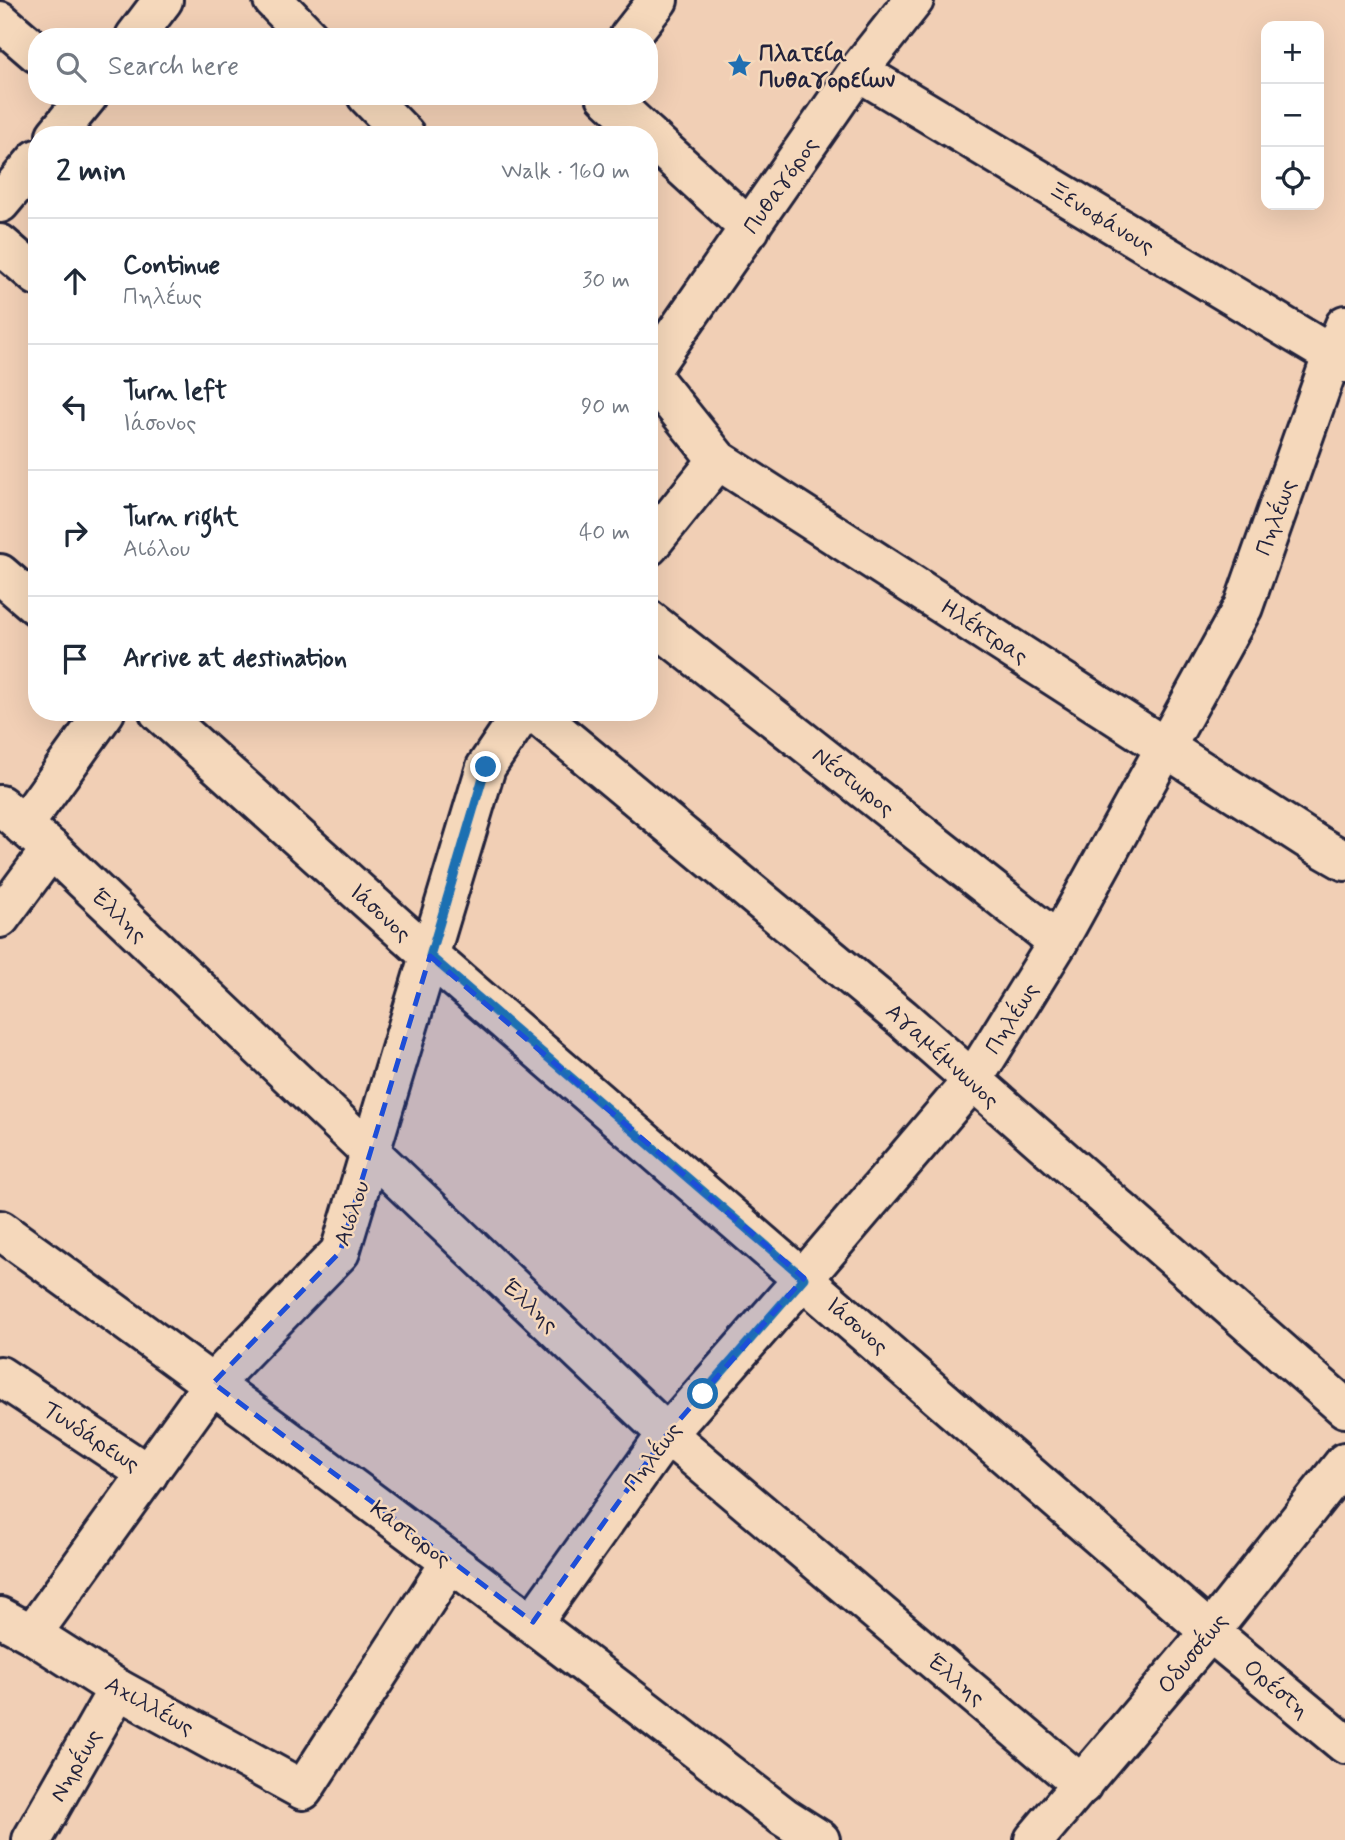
<!DOCTYPE html>
<meta charset="utf-8">
<style>
:root{--surface:#fff;--page:#f6f6f7;--text:#1f2937;--muted:#747a83;--line:#e0e1e3}
body{margin:0;font-family:Mynerve,sans-serif;background:var(--page);color:var(--text)}
.controls{position:absolute;right:21px;top:21px;display:grid;overflow:hidden;border-radius:14px;box-shadow:0 7px 28px #0002}
.controls button{width:63px;height:63px;display:grid;place-items:center;padding:0;border:0;border-bottom:2px solid var(--line);background:var(--surface);color:var(--text);font:35px sans-serif}
.stop{position:absolute;width:21px;height:21px;margin:-16px;border:5px solid #1f6fb2;border-radius:50%;background:#fff}
.stop.end{background:#1f6fb2;border-color:#fff;box-shadow:0 2px 7px #0008}
.list{margin:0;padding:0;list-style:none}
h2{display:flex;justify-content:space-between;align-items:center;height:91px;margin:0;padding:0 28px;font-size:30px}
h2 small{font-size:23px;font-weight:400;color:var(--muted)}
.list li{display:grid;grid-template-columns:46px 1fr auto;gap:21px;align-items:center;box-sizing:border-box;height:126px;padding:0 28px;border-top:2px solid var(--line)}
.list b{display:block;font-size:26px;white-space:nowrap}
.list p{margin:0;font-size:23px;white-space:nowrap;color:var(--muted)}
.list em{font-size:23px;font-style:normal;color:var(--muted)}
.icon{flex:none;width:38px;height:38px;fill:none;stroke:currentColor;stroke-width:2;stroke-linecap:round;stroke-linejoin:round}
.map{position:relative;flex:none;width:1345px;height:1840px;overflow:hidden}
.search{position:absolute;background:var(--surface);box-shadow:0 7px 28px #0002;left:28px;top:28px;width:630px;height:77px;display:flex;align-items:center;gap:18px;box-sizing:border-box;padding:0 24px;border-radius:28px;color:var(--muted);font-size:26px}
.panel{position:absolute;background:var(--surface);box-shadow:0 7px 28px #0002;left:28px;top:126px;width:630px;height:595px;border-radius:28px}
.map>svg:first-child{display:block}
</style>
<div class="map">
<svg width="1345" height="1840" viewBox="0 0 1345 1840">
<rect width="100%" height="100%" fill="#f1cfb5"/>
<filter id="ink" filterUnits="userSpaceOnUse"><feTurbulence type="fractalNoise" baseFrequency=".0143" numOctaves="2"/><feDisplacementMap in="SourceGraphic" scale="14" xChannelSelector="R" yChannelSelector="G"/><feConvolveMatrix kernelMatrix="1 2 1 2 8 2 1 2 1" color-interpolation-filters="sRGB"/></filter>
<g filter="url(#ink)">
<g fill="none" stroke-linecap="round" stroke-linejoin="round">
<defs>
<g id="minor">
<path d="M273 0 309 37"/>
<path d="M0 21 37 53"/>
<path d="M135 37 163 0"/>
<path d="M629 37 658 0"/>
<path d="M858 71 1345 363"/>
<path d="M367 96 405 135"/>
<path d="M606 96 648 135"/>
<path d="M56 135 88 96"/>
<path d="M649 136 750 229"/>
<path d="M0 203 37 159"/>
<path d="M0 244 37 276"/>
<path d="M649 372 858 71 914 0"/>
<path d="M649 374 718 460 1317 845 1345 861"/>
<path d="M649 546 718 460"/>
<path d="M0 574 37 606"/>
<path d="M649 620 1058 942"/>
<path d="M159 712 430 956 1210 1632 1345 1744"/>
<path d="M534 712 902 1018 1345 1408"/>
<path d="M0 805 51 849 667 1434 1082 1785"/>
<path d="M23 826 105 712"/>
<path d="M0 918 51 849"/>
<path d="M0 1230C265 1420 526 1617 784 1817L820 1840"/>
<path d="M0 1376 148 1474"/>
<path d="M0 1617 32 1634 118 1689 303 1790 450 1563"/>
<path d="M533 1622 667 1434 804 1278 972 1081 1058 942 1243 607 1332 356 1345 325"/>
<path d="M32 1634 213 1383 340 1252 486 767 523 712"/>
<path d="M32 1840 118 1689"/>
<path d="M1034 1840 1210 1632 1345 1462"/>
</g>
</defs>
<!-- minor casing -->
<use href="#minor" stroke="#22223b" stroke-width="44"/>
<!-- minor -->
<use href="#minor" stroke="#f5d8bb" stroke-width="38"/>
</g>
</g>
<g fill="none" stroke-linecap="round" stroke-linejoin="round" filter="url(#ink)">
<!-- route -->
<path stroke="#1f6fb2" stroke-width="9" d="M486 767 430 956 804 1278 703 1394"/>
</g>
<!-- marked area -->
<path fill="#1d4ed8" fill-opacity="0.2" stroke="#1d4ed8" stroke-width="5" stroke-dasharray="14 9" stroke-linejoin="round" d="M430 956 804 1278 667 1434 533 1622 213 1383 340 1252Z"/>
<!-- icons -->
<defs>
<symbol id="sight-bare" viewBox="-9 -9 18 18"><path d="M0-6L1.8-2.2L6-1.7L2.9 1.2L3.7 5.4L0 3.3L-3.7 5.4L-2.9 1.2L-6-1.7L-1.8-2.2Z" fill="#1f6fb2" stroke="#f5d8bb" stroke-width="2.5" paint-order="stroke"/></symbol>
</defs>
<g fill-rule="evenodd">
<use href="#sight-bare" x="722" y="48" width="35" height="35"/>
</g>
<g text-anchor="middle" stroke-width="5" stroke-linejoin="round" paint-order="stroke">
<!-- poi labels -->
<g font-size="23" font-weight="bold" fill="#22223b" stroke="#f5d8bb" text-anchor="start">
<text x="759" y="61">Πλατεία<tspan x="759" dy="26">Πυθαγορείων</tspan></text>
</g>
<!-- street labels -->
<g font-size="23" fill="#22223b" stroke="#f5d8bb">
<text transform="translate(780 185) rotate(-55)" y="8">Πυθαγόρος</text>
<text transform="translate(1102 217) rotate(31)" y="8">Ξενοφάνους</text>
<text transform="translate(1275 517) rotate(-70)" y="8">Πηλέως</text>
<text transform="translate(985 631) rotate(33)" y="8">Ηλέκτρας</text>
<text transform="translate(854 781) rotate(38)" y="8">Νέστωρος</text>
<text transform="translate(381 912) rotate(42)" y="8">Ιάσονος</text>
<text transform="translate(120 915) rotate(44)" y="8">Έλλης</text>
<text transform="translate(1011 1018) rotate(-58)" y="8">Πηλέως</text>
<text transform="translate(943 1055) rotate(42)" y="8">Αγαμέμνωνος</text>
<text transform="translate(351 1213) rotate(-71)" y="8">Αιόλου</text>
<text transform="translate(531 1305) rotate(43)" y="8">Έλλης</text>
<text transform="translate(858 1325) rotate(41)" y="8">Ιάσονος</text>
<text transform="translate(92 1436) rotate(33)" y="8">Τυνδάρεως</text>
<text transform="translate(652 1456) rotate(-53)" y="8">Πηλέως</text>
<text transform="translate(411 1533) rotate(37)" y="8">Κάστορος</text>
<text transform="translate(1192 1653) rotate(-51)" y="8">Οδυσσέως</text>
<text transform="translate(957 1679) rotate(40)" y="8">Έλλης</text>
<text transform="translate(1277 1688) rotate(40)" y="8">Ορέστη</text>
<text transform="translate(150 1705) rotate(29)" y="8">Αχιλλέως</text>
<text transform="translate(75 1765) rotate(-60)" y="8">Νηρέως</text>
</g>
</g>
</svg>
<div class="controls">
<button>+</button>
<button>−</button>
<button><svg class="icon" aria-label="locate" viewBox="0 0 24 24"><circle cx="12" cy="12" r="6"/><path d="M12 2v4M12 18v4M2 12h4M18 12h4"/></svg></button>
</div>
<div class="stop" style="left:703px;top:1394px"></div>
<div class="stop end" style="left:486px;top:767px"></div>
<div class="search"><svg class="icon" aria-label="search" viewBox="0 0 24 24"><circle cx="10" cy="10" r="6"/><path d="M15 15l6 6"/></svg>Search here</div>
<section class="panel">
<h2>2 min<small>Walk · 160 m</small></h2>
<ul class="list">
<li><svg class="icon" aria-label="ahead" viewBox="0 0 24 24"><path d="M12 20V5M6 11l6-6 6 6"/></svg><div><b>Continue</b><p>Πηλέως</p></div><em>30 m</em></li>
<li><svg class="icon" aria-label="left" viewBox="0 0 24 24"><path d="M17 20v-9H6M10 6l-5 5 5 5"/></svg><div><b>Turn left</b><p>Ιάσονος</p></div><em>90 m</em></li>
<li><svg class="icon" aria-label="right" viewBox="0 0 24 24"><path d="M7 20v-9h11M14 6l5 5-5 5"/></svg><div><b>Turn right</b><p>Αιόλου</p></div><em>40 m</em></li>
<li><svg class="icon" aria-label="arrive" viewBox="0 0 24 24"><path d="M6 21V4h12l-3 4 3 4H6"/></svg><div><b>Arrive at destination</b></div></li>
</ul>
</section>
</div>
